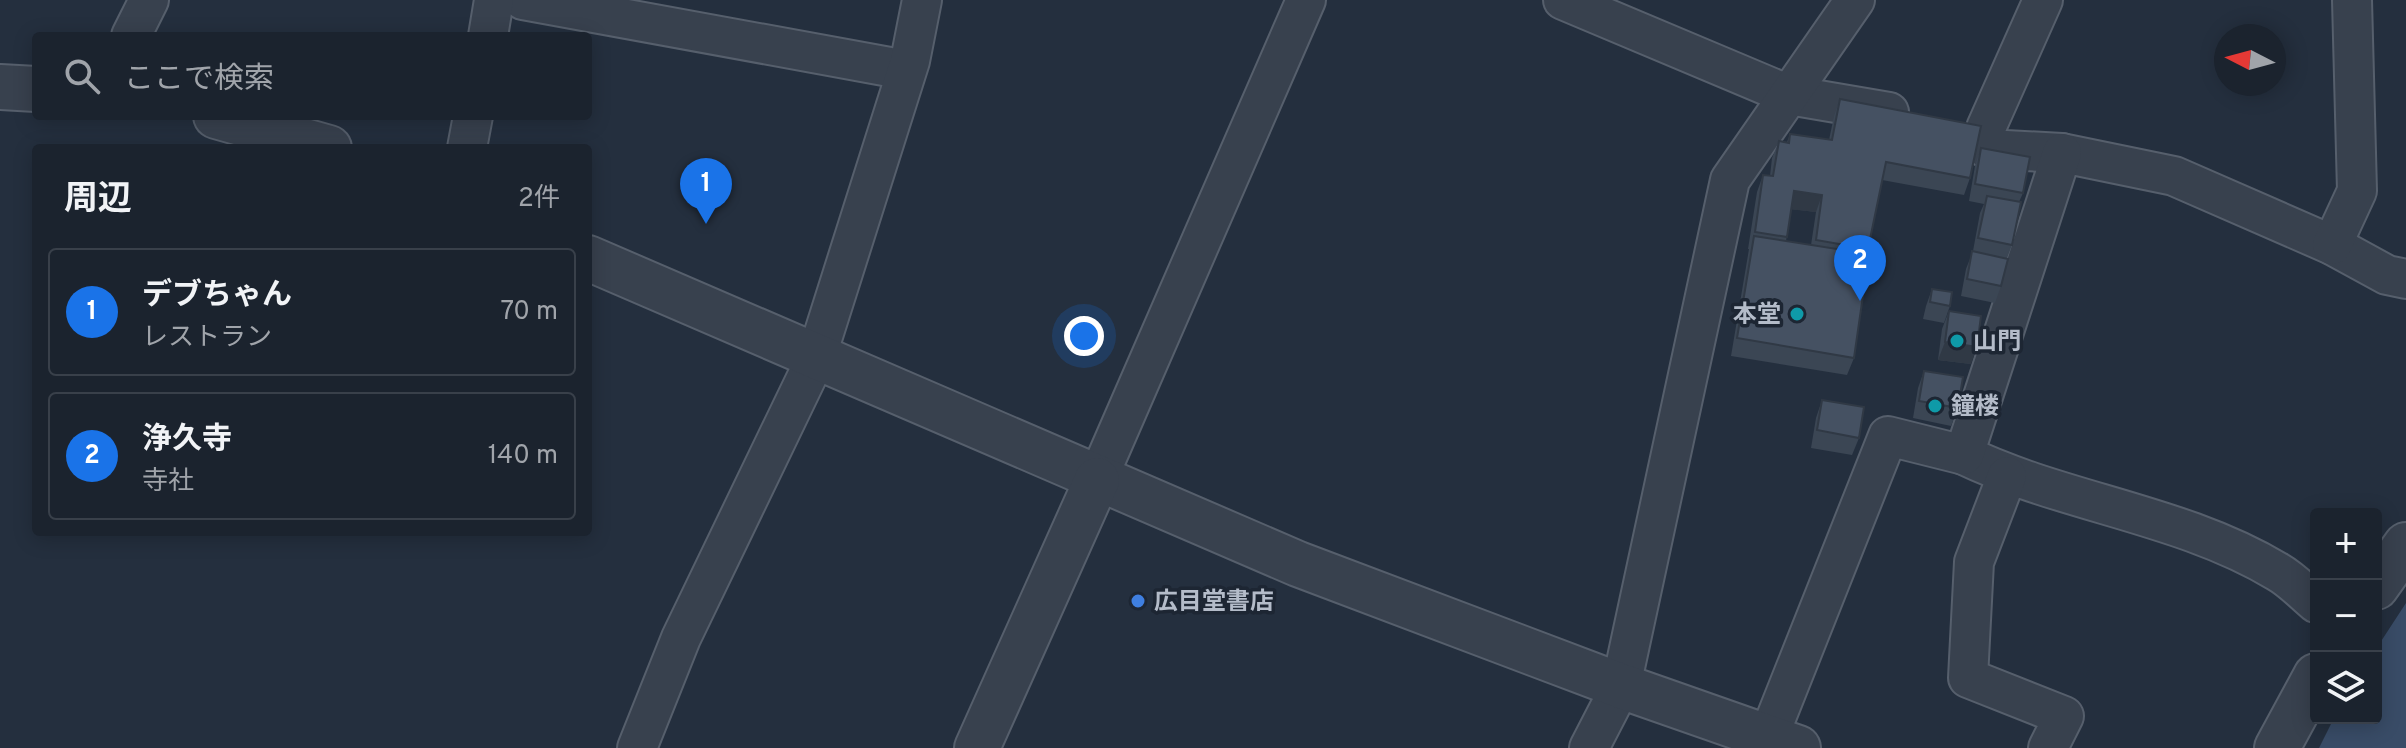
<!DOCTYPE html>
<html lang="ja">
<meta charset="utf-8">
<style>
:root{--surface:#1b232e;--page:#242b36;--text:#f1f3f6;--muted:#a0a4aa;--line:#39404a;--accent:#1a73e8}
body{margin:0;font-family:Overpass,"Noto Sans JP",sans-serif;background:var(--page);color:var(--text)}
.controls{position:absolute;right:24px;bottom:24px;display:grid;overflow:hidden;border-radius:8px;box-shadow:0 4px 20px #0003}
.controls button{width:72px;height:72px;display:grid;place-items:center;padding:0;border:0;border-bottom:2px solid var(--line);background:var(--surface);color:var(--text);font:40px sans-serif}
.compass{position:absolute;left:2214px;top:24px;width:72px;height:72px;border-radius:50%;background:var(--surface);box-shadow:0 4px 20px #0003;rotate:276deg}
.you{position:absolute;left:1084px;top:336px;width:28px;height:28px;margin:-20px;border:6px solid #fff;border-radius:50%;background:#1a73e8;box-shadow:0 0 0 12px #1a73e833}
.badge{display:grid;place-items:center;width:52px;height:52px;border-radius:50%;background:var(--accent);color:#fff;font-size:26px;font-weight:700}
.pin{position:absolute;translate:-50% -66px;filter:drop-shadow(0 2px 4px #0008)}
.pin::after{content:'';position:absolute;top:42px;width:28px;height:24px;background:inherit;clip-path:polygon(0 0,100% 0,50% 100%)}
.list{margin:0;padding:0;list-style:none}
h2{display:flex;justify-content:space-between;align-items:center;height:104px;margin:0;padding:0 32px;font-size:34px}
h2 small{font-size:26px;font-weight:400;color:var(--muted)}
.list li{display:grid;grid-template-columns:52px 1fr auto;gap:24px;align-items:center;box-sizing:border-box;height:128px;margin:0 16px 16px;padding:0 16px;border:2px solid var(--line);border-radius:8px}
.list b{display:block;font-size:30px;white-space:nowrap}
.list p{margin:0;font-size:26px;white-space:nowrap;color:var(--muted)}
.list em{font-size:26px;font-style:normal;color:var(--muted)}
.icon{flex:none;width:44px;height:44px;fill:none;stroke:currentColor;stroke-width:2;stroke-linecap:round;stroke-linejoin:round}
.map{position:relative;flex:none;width:2406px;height:748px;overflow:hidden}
.search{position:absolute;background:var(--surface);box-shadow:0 4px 20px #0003;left:32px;top:32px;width:560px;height:88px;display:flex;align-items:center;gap:20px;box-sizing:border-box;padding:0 28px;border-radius:8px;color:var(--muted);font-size:30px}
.panel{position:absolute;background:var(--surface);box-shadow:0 4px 20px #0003;left:32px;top:144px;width:560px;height:392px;border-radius:8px}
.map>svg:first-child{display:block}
</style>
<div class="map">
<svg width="2406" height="748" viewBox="0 0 2406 748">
<rect width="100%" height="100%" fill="#242f3e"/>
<!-- water -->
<path fill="#394c67" d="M2406 603V748H2319L2334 718H2376V649Z"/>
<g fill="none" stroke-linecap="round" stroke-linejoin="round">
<defs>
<g id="minor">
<path d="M523 0 906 70"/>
<path d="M1563 0 1789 95 1889 112"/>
<path d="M2043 0 1986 128 1987 149 2062 153 2174 176 2332 245 2387 275 2406 279"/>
<path d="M131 36 149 0"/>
<path d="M488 36 494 0"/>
<path d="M467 148 473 116"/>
<path d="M2332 245 2357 191 2352 0"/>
<path d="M1964 455C2064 503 2182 514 2278 572 2292 580 2304 593 2316 603"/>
<path d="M2007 476 1974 562 1968 678 2064 716 2048 748"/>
<path d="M1097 480 1306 0"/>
<path d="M1768 738 1888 436 1964 455 2062 153"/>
<path d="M637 748 681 638 816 358 910 61 922 0"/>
<path d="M1589 748 1621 686 1730 180 1855 0"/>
</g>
<g id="tertiary">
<path d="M0 87 36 89"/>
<path d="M216 116 329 148"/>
<path d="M588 258 1298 564 1621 686 1798 748"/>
<path d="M2376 587 2406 545"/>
<path d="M977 748 1097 480"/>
<path d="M2277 748 2316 676"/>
</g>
</defs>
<!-- minor casing -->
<use href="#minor" stroke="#565f6c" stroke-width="42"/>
<!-- tertiary casing -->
<use href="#tertiary" stroke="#565f6c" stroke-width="48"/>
<!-- minor -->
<use href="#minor" stroke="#38414e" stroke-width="38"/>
<!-- tertiary -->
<use href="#tertiary" stroke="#38414e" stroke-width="44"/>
</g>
<!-- wall -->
<g fill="#3b4654" fill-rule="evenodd">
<path d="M1840 99 1970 178 1964 195 1882 180 1866 254 1854 358 1847 375 1731 356 1749 249H1748L1757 192 1763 175 1770 176 1772 158 1779 141 1787 142 1790 134 1829 140 1834 116ZM1791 209 1816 212 1811 245 1786 241Z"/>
<path d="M1981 148 2023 193 2019 202 2012 245 2007 258 2001 286 1995 303 1961 296 1966 269 1973 251 1980 213 1984 204 1969 201 1975 166Z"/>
<path d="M1932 289 1950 306 1944 323 1923 319 1926 306Z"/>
<path d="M1949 311 1971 364 1938 360 1942 329Z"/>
<path d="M1924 371 1958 408 1951 426 1913 418 1918 388Z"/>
<path d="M1822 400 1859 438 1852 455 1811 448 1816 418Z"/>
</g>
<!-- shaded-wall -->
<g fill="#303945">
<path d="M1794 191 1822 195 1816 212 1788 209Z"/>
<path d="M1945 342 1977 347 1971 364 1938 360Z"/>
</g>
<!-- building -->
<g fill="#455162" stroke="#303945" stroke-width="2">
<path d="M1840 99 1981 126 1970 178 1886 162 1868 249 1816 240 1822 195 1794 191 1787 237 1755 232 1763 175 1773 176 1779 141 1789 143 1790 134 1832 140Z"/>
<path d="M1981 148 2030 157 2023 193 1975 184Z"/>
<path d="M1987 196 2021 202 2012 245 1978 238Z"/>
<path d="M1754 236 1869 254 1854 358 1737 338Z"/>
<path d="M1972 251 2008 259 2001 286 1967 279Z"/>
<path d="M1932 289 1952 292 1950 306 1930 302Z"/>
<path d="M1949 311 1981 316 1977 347 1945 342Z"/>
<path d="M1924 371 1963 377 1958 408 1919 401Z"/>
<path d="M1822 400 1864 407 1859 438 1817 430Z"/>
</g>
<!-- markers -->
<g fill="#0f9aa8" stroke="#1d2633" stroke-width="3">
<circle cx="1797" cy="314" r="8"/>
<circle cx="1957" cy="341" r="8"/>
<circle cx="1935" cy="406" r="8"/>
</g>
<circle fill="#3f7fe0" stroke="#1d2633" stroke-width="3" cx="1138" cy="601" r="8"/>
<g text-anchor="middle" stroke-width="7" stroke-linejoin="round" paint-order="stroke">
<!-- poi labels -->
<g font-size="24" font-weight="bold" fill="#b4bcc9" stroke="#1d2633" text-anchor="start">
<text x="1781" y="322" text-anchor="end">本堂</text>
<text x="1973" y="349">山門</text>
<text x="1951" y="414">鐘楼</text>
<text x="1154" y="609">広目堂書店</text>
</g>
</g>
</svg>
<div class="controls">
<button>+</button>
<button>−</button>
<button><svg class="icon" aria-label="layers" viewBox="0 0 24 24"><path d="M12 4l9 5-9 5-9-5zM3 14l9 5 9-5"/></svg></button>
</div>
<svg class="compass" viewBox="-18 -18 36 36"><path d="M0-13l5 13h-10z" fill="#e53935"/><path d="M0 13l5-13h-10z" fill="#a0a4aa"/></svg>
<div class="you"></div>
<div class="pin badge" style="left:706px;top:224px">1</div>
<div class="pin badge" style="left:1860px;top:301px">2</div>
<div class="search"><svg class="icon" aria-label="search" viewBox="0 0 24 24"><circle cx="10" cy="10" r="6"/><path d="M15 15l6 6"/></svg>ここで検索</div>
<section class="panel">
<h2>周辺<small>2件</small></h2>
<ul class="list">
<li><span class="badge">1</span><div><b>デブちゃん</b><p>レストラン</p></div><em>70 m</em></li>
<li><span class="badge">2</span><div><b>浄久寺</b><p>寺社</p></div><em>140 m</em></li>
</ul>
</section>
</div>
